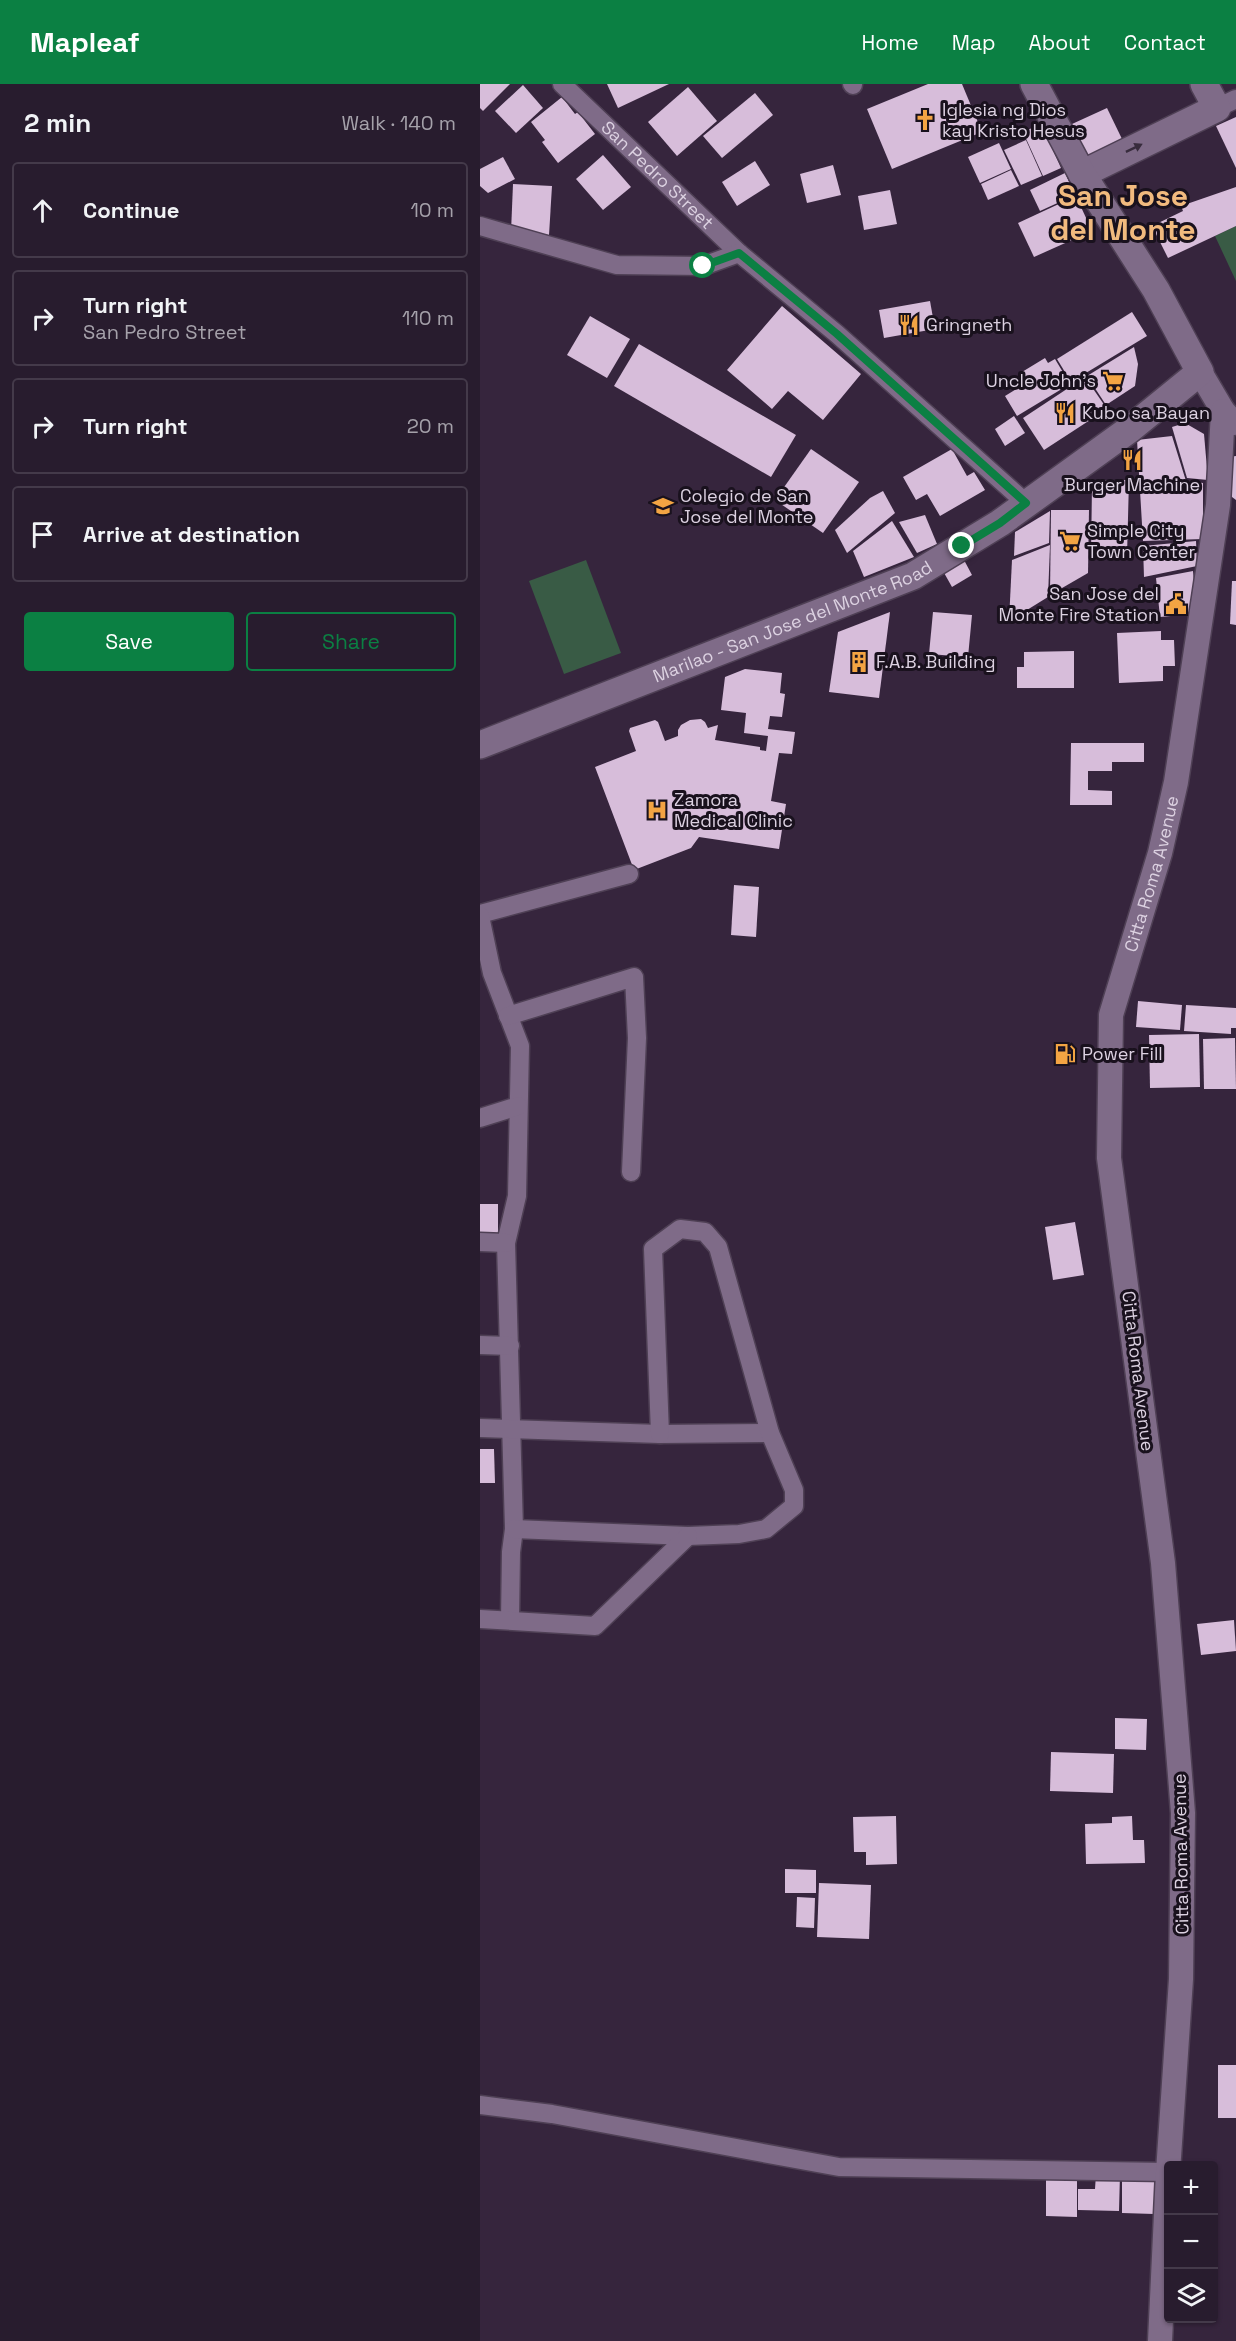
<!DOCTYPE html>
<meta charset="utf-8">
<style>
:root{--surface:#281c2e;--page:#34293a;--text:#f1f3f6;--muted:#a5a1aa;--line:#443a4a;--accent:#0b8043}
body{margin:0;font-family:"Space Grotesk",sans-serif;background:var(--page);color:var(--text)}
.controls{position:absolute;right:18px;bottom:18px;display:grid;overflow:hidden;border-radius:6px;box-shadow:0 2px 4px #0004}
.controls button{width:54px;height:54px;display:grid;place-items:center;padding:0;border:0;border-bottom:2px solid var(--line);background:var(--surface);color:var(--text);font:30px sans-serif}
.stop{position:absolute;width:18px;height:18px;margin:-14px;border:4px solid #0b8043;border-radius:50%;background:#fff}
.stop.end{background:#0b8043;border-color:#fff;box-shadow:0 2px 6px #0008}
.list{margin:0;padding:0;list-style:none}
h2{display:flex;justify-content:space-between;align-items:center;height:78px;margin:0;padding:0 24px;font-size:26px}
h2 small{font-size:20px;font-weight:400;color:var(--muted)}
.list li{display:grid;grid-template-columns:39px 1fr auto;gap:18px;align-items:center;box-sizing:border-box;height:96px;margin:0 12px 12px;padding:0 12px;border:2px solid var(--line);border-radius:6px}
.list b{display:block;font-size:22px;white-space:nowrap}
.list p{margin:0;font-size:20px;white-space:nowrap;color:var(--muted)}
.list em{font-size:20px;font-style:normal;color:var(--muted)}
.actions{display:flex;gap:12px;padding:18px 24px}
.actions a{flex:1;padding:14px 0;border:2px solid var(--accent);border-radius:6px;text-align:center;font-size:21px;color:var(--accent)}
.actions .main{background:var(--accent);color:#fff}
.icon{flex:none;width:33px;height:33px;fill:none;stroke:currentColor;stroke-width:2;stroke-linecap:round;stroke-linejoin:round}
.map{position:relative;flex:none;width:756px;height:2257px;overflow:hidden}
header{display:flex;align-items:center;gap:36px;box-sizing:border-box;height:84px;padding:0 30px;background:var(--accent);color:#fff}
header strong{font-size:28px}
nav{display:flex;gap:33px;margin-inline-start:auto;font-size:21px}
main{display:flex}
aside{flex:1;background:var(--surface)}
.map>svg:first-child{display:block}
</style>
<header>
<strong>Mapleaf</strong>
<nav><a>Home</a><a>Map</a><a>About</a><a>Contact</a></nav>
</header>
<main>
<aside>
<h2>2 min<small>Walk · 140 m</small></h2>
<ul class="list">
<li><svg class="icon" aria-label="ahead" viewBox="0 0 24 24"><path d="M12 20V5M6 11l6-6 6 6"/></svg><div><b>Continue</b></div><em>10 m</em></li>
<li><svg class="icon" aria-label="right" viewBox="0 0 24 24"><path d="M7 20v-9h11M14 6l5 5-5 5"/></svg><div><b>Turn right</b><p>San Pedro Street</p></div><em>110 m</em></li>
<li><svg class="icon" aria-label="right" viewBox="0 0 24 24"><path d="M7 20v-9h11M14 6l5 5-5 5"/></svg><div><b>Turn right</b></div><em>20 m</em></li>
<li><svg class="icon" aria-label="arrive" viewBox="0 0 24 24"><path d="M6 21V4h12l-3 4 3 4H6"/></svg><div><b>Arrive at destination</b></div></li>
</ul>
<div class="actions"><a class="main">Save</a><a>Share</a></div>
</aside>
<div class="map">
<svg width="756" height="2257" viewBox="0 0 756 2257">
<rect width="100%" height="100%" fill="#36253d"/>
<!-- green -->
<g fill="#395b45">
<path d="M756 142V197L735 152Z"/>
<path d="M106 476 141 569 84 590 49 497Z"/>
</g>
<!-- building -->
<g fill="#d7bdda">
<path d="M0 0H30L3 27 0 24Z"/>
<path d="M127 0H189L138 24Z"/>
<path d="M448 0H482L502 48 412 85 387 25Z"/>
<path d="M43 1 63 24 36 49 15 27Z"/>
<path d="M208 3 237 37 197 72 168 38Z"/>
<path d="M275 9 293 31 242 74 223 52Z"/>
<path d="M82 13 95 30 98 28 115 50 78 79 62 58 65 56 51 38Z"/>
<path d="M627 24 642 55 607 72 592 40Z"/>
<path d="M756 33V84L736 42Z"/>
<path d="M561 40 581 84 563 92 543 48Z"/>
<path d="M546 56 562 92 541 101 524 66Z"/>
<path d="M519 59 531 85 500 99 488 73Z"/>
<path d="M123 71 151 103 123 126 96 95Z"/>
<path d="M23 73 35 95 8 109 0 102V85Z"/>
<path d="M275 77 290 101 257 122 242 98Z"/>
<path d="M353 81 361 111 327 119 320 90Z"/>
<path d="M531 86 539 102 508 116 501 100Z"/>
<path d="M585 89 595 111 560 127 550 106Z"/>
<path d="M33 100 72 102 69 151 31 148Z"/>
<path d="M756 103V142L688 174 672 142 703 127 701 122Z"/>
<path d="M410 106 417 140 384 146 378 112Z"/>
<path d="M596 112 612 147 554 173 538 139Z"/>
<path d="M450 217 455 245 404 254 399 226Z"/>
<path d="M302 222 381 290 343 336 308 307 292 325 247 286Z"/>
<path d="M652 228 667 252 591 298 577 275Z"/>
<path d="M110 232 150 255 127 294 87 271Z"/>
<path d="M159 260 316 351 291 393 134 302Z"/>
<path d="M654 263 658 280 655 302 626 321 607 292Z"/>
<path d="M565 274 568 279 575 275 590 300 537 332 525 312 548 298 542 288Z"/>
<path d="M605 293 627 325 564 366 543 334Z"/>
<path d="M534 332 545 349 525 362 515 345Z"/>
<path d="M705 339 724 350 728 396 707 394 692 343Z"/>
<path d="M692 352 706 397 723 399V455L663 457 657 356Z"/>
<path d="M331 365 379 398 343 449 295 416Z"/>
<path d="M472 365 487 392 494 388 505 406 460 432 447 410 436 416 423 393Z"/>
<path d="M756 372V416L744 407 748 373Z"/>
<path d="M625 396H649L647 472 611 471 612 402 625 403Z"/>
<path d="M403 407 415 429 367 469 355 446 390 414Z"/>
<path d="M571 426H609L608 489 570 511Z"/>
<path d="M570 427 569 459 534 472 535 448Z"/>
<path d="M445 431 457 460 437 469 419 438Z"/>
<path d="M412 437 434 473 384 493 373 467Z"/>
<path d="M716 457 717 482 664 493 663 462Z"/>
<path d="M570 461 568 513 529 537 532 476Z"/>
<path d="M484 476 492 491 472 503 463 487Z"/>
<path d="M713 487 715 510 712 530 680 533 676 494Z"/>
<path d="M752 497H756V541L750 540Z"/>
<path d="M410 528 399 614 349 608 358 548Z"/>
<path d="M453 528 492 531 488 573 449 570Z"/>
<path d="M681 547V556H694L695 582H683V597L639 599 637 549Z"/>
<path d="M594 567V604H537V583H544V568Z"/>
<path d="M265 585 302 589 300 609 305 610 302 633 290 632 288 645 315 648 312 670 299 669 291 717 306 720 299 765 219 753 211 764 154 786 115 683 156 667 149 647 150 644 175 636 178 638 185 657 198 652V646L201 641 210 636 221 635 225 638 228 644 238 641 235 656 280 663V666L286 667 288 652 264 649 266 629 241 626 245 593Z"/>
<path d="M591 659H664V678H632V687H608V706L632 707V721H590Z"/>
<path d="M254 801 279 803 276 853 251 851Z"/>
<path d="M658 917 702 921 700 946 656 943Z"/>
<path d="M706 921 756 924V944H751V950L704 947Z"/>
<path d="M719 950 720 1003 670 1004 669 951Z"/>
<path d="M755 954 756 1005H724L723 955Z"/>
<rect x="0" y="1120" width="18" height="31"/>
<path d="M595 1138 604 1191 573 1196 565 1143Z"/>
<path d="M0 1365H14L15 1399H0Z"/>
<path d="M754 1536 756 1567 721 1571 717 1540Z"/>
<path d="M635 1634 667 1635 666 1666 635 1665Z"/>
<path d="M571 1668 634 1670 633 1709 570 1707Z"/>
<path d="M416 1732 417 1780 386 1781V1768H374L373 1733Z"/>
<path d="M652 1732 653 1756H664L665 1779 606 1780 605 1740 632 1739V1733Z"/>
<path d="M305 1785 336 1786V1809H305Z"/>
<path d="M339 1799 391 1801 389 1855 337 1853Z"/>
<path d="M317 1813 335 1814 334 1844 316 1843Z"/>
<rect x="738" y="1981" width="18" height="53"/>
<path d="M616 2090H640L639 2127 598 2126V2105H615Z"/>
<path d="M566 2092H597V2133L566 2132Z"/>
<path d="M642 2094H675L674 2130 642 2129Z"/>
</g>
<g fill="none" stroke-linecap="round" stroke-linejoin="round">
<defs>
<g id="minor">
<path id="s1" d="M82 0 259 169 357 250 546 419"/>
<path d="M372 0 373 1"/>
<path d="M737 24 756 15"/>
<path d="M0 142 137 181 223 182 259 169"/>
<path d="M0 830 149 790"/>
<path d="M0 832 12 889 40 962 37 1112 26 1159 34 1445 31 1468 30 1536"/>
<path d="M28 932 154 893 157 954 151 1088"/>
<path d="M0 1034 38 1022"/>
<path d="M0 1158 26 1159"/>
<path d="M0 1261 30 1262"/>
<path d="M0 1344 180 1350 290 1349"/>
<path d="M34 1445 208 1452 259 1450 286 1445 314 1422V1406L290 1349 238 1163 225 1148 200 1145 173 1165 180 1350"/>
<path d="M0 1535 115 1542 208 1452"/>
<path d="M0 2021 72 2030 359 2083 688 2088"/>
</g>
<g id="tertiary">
<path d="M720 288 743 327 754 339"/>
<path id="s2" d="M680 2257 688 2088 701 1895 703 1729 683 1479 629 1074 631 931 680 769 696 698 738 421 743 327"/>
</g>
<g id="secondary">
<path d="M602 90 737 24 724 0"/>
<path id="s3" d="M0 661 433 492 520 439 650 345 720 288 676 206 602 90 554 0"/>
</g>
</defs>
<!-- minor casing -->
<use href="#minor" stroke="#4f4055" stroke-width="21"/>
<!-- tertiary casing -->
<use href="#tertiary" stroke="#4f4055" stroke-width="27"/>
<!-- secondary casing -->
<use href="#secondary" stroke="#4f4055" stroke-width="30"/>
<!-- minor -->
<use href="#minor" stroke="#7f6b88" stroke-width="18"/>
<!-- tertiary -->
<use href="#tertiary" stroke="#7f6b88" stroke-width="24"/>
<!-- secondary -->
<use href="#secondary" stroke="#7f6b88" stroke-width="27"/>
</g>
<!-- one-way arrows -->
<defs><path id="oneway-solid" d="M-6-.8H1V-3.2L6.5 0L1 3.2V.8H-6Z" transform="scale(1.5)"/></defs>
<use fill="#382c3d" href="#oneway-solid" transform="translate(654 64) rotate(-26)"/>
<g fill="none" stroke-linecap="round" stroke-linejoin="round">
<!-- route -->
<path stroke="#0b8043" stroke-width="8" d="M223 182 259 169 357 250 546 419 520 439 482 462"/>
</g>
<!-- icons -->
<defs>
<symbol id="church-bare" viewBox="-9 -9 18 18"><path d="M-1.2-6h2.4v3.5h3.3v2.4h-3.3V6h-2.4V-.1h-3.3v-2.4h3.3Z" fill="#f3a443" stroke="#19111d" stroke-width="2.5" paint-order="stroke"/></symbol>
<symbol id="restaurant-bare" viewBox="-9 -9 18 18"><path d="M-5-6h1v4h1v-4h1v4h1v-4h1v5L-1.5 .5V6h-2V.5L-5-1ZM5-6V6H3V1.5H1.5Q1.5-4 5-6Z" fill="#f3a443" stroke="#19111d" stroke-width="2.5" paint-order="stroke"/></symbol>
<symbol id="supermarket-bare" viewBox="-9 -9 18 18"><path d="M-6-5.5h2.5l.6 2H6L4.5 2H-2.5L-4.4-4H-6ZM-1.5 3.2a1.3 1.3 0 1 0 .1 0ZM3 3.2a1.3 1.3 0 1 0 .1 0Z" fill="#f3a443" stroke="#19111d" stroke-width="2.5" paint-order="stroke"/></symbol>
<symbol id="school-bare" viewBox="-9 -9 18 18"><path d="M0-5L7-2L0 1L-7-2ZM-4 1L0 2.5L4 1V4Q0 6-4 4Z" fill="#f3a443" stroke="#19111d" stroke-width="2.5" paint-order="stroke"/></symbol>
<symbol id="civic-bare" viewBox="-9 -9 18 18"><path d="M-.6-6.5H3V-4.5H.6V-3L4-1V1h2V6H-6V1h2V-1L-.6-3ZM-1.2 2.5V6h2.4V2.5Z" fill="#f3a443" stroke="#19111d" stroke-width="2.5" paint-order="stroke"/></symbol>
<symbol id="building-bare" viewBox="-9 -9 18 18"><path d="M-4-6H4V6H1V3H-1V6H-4ZM-2.5-4.3h1.7v1.8h-1.7ZM.8-4.3h1.7v1.8H.8ZM-2.5-1h1.7V.8h-1.7ZM.8-1h1.7V.8H.8Z" fill="#f3a443" stroke="#19111d" stroke-width="2.5" paint-order="stroke"/></symbol>
<symbol id="hospital-bare" viewBox="-9 -9 18 18"><path d="M-5-5h3v3.5h4V-5h3V5h-3V1.5h-4V5h-3Z" fill="#f3a443" stroke="#19111d" stroke-width="2.5" paint-order="stroke"/></symbol>
<symbol id="fuel-bare" viewBox="-9 -9 18 18"><path d="M-5.5-6h7V0h2V4h1.3V-2.5L3-4.5l.8-.8L6-3V5H2.5V1h-1V6h-7ZM-4.2-4.7v3.2H.2V-4.7Z" fill="#f3a443" stroke="#19111d" stroke-width="2.5" paint-order="stroke"/></symbol>
</defs>
<g fill-rule="evenodd">
<use href="#church-bare" x="430" y="21" width="30" height="30"/>
<use href="#restaurant-bare" x="414" y="226" width="30" height="30"/>
<use href="#supermarket-bare" x="618" y="282" width="30" height="30"/>
<use href="#restaurant-bare" x="570" y="314" width="30" height="30"/>
<use href="#restaurant-bare" x="637" y="361" width="30" height="30"/>
<use href="#school-bare" x="168" y="407" width="30" height="30"/>
<use href="#supermarket-bare" x="575" y="442" width="30" height="30"/>
<use href="#civic-bare" x="681" y="505" width="30" height="30"/>
<use href="#building-bare" x="364" y="563" width="30" height="30"/>
<use href="#hospital-bare" x="162" y="711" width="30" height="30"/>
<use href="#fuel-bare" x="570" y="955" width="30" height="30"/>
</g>
<g text-anchor="middle" stroke-width="6" stroke-linejoin="round" paint-order="stroke">
<!-- poi labels -->
<g font-size="18" fill="#dcd1e1" stroke="#19111d" text-anchor="start">
<text x="462" y="32">Iglesia ng Dios<tspan x="462" dy="21">kay Kristo Hesus</tspan></text>
<text x="446" y="247">Gringneth</text>
<text x="616" y="303" text-anchor="end">Uncle John's</text>
<text x="602" y="335">Kubo sa Bayan</text>
<text x="652" y="407" text-anchor="middle">Burger Machine</text>
<text x="200" y="418">Colegio de San<tspan x="200" dy="21">Jose del Monte</tspan></text>
<text x="607" y="453">Simple City<tspan x="607" dy="21">Town Center</tspan></text>
<text x="679" y="516" text-anchor="end">San Jose del<tspan x="679" dy="21">Monte Fire Station</tspan></text>
<text x="396" y="584">F.A.B. Building</text>
<text x="194" y="722">Zamora<tspan x="194" dy="21">Medical Clinic</tspan></text>
<text x="602" y="976">Power Fill</text>
</g>
<!-- street labels -->
<g font-size="18" fill="#dcd1e1" stroke="#19111d">
<text dy="6" stroke="none"><textPath href="#s1" startOffset="132">San Pedro Street</textPath></text>
<text dy="6" stroke="none"><textPath href="#s3" startOffset="336">Marilao - San Jose del Monte Road</textPath></text>
<text dy="6" stroke="none"><textPath href="#s2" startOffset="1478">Citta Roma Avenue</textPath></text>
<text transform="translate(658 1287) rotate(83)" y="6">Citta Roma Avenue</text>
<text transform="translate(701 1770) rotate(-91)" y="6">Citta Roma Avenue</text>
</g>
<!-- town labels -->
<g font-size="30" font-weight="bold" fill="#f1ba7e" stroke="#19111d">
<text x="643" y="122">San Jose<tspan x="643" dy="34">del Monte</tspan></text>
</g>
</g>
</svg>
<div class="controls">
<button>+</button>
<button>−</button>
<button><svg class="icon" aria-label="layers" viewBox="0 0 24 24"><path d="M12 4l9 5-9 5-9-5zM3 14l9 5 9-5"/></svg></button>
</div>
<div class="stop" style="left:223px;top:182px"></div>
<div class="stop end" style="left:482px;top:462px"></div>
</div>
</main>
